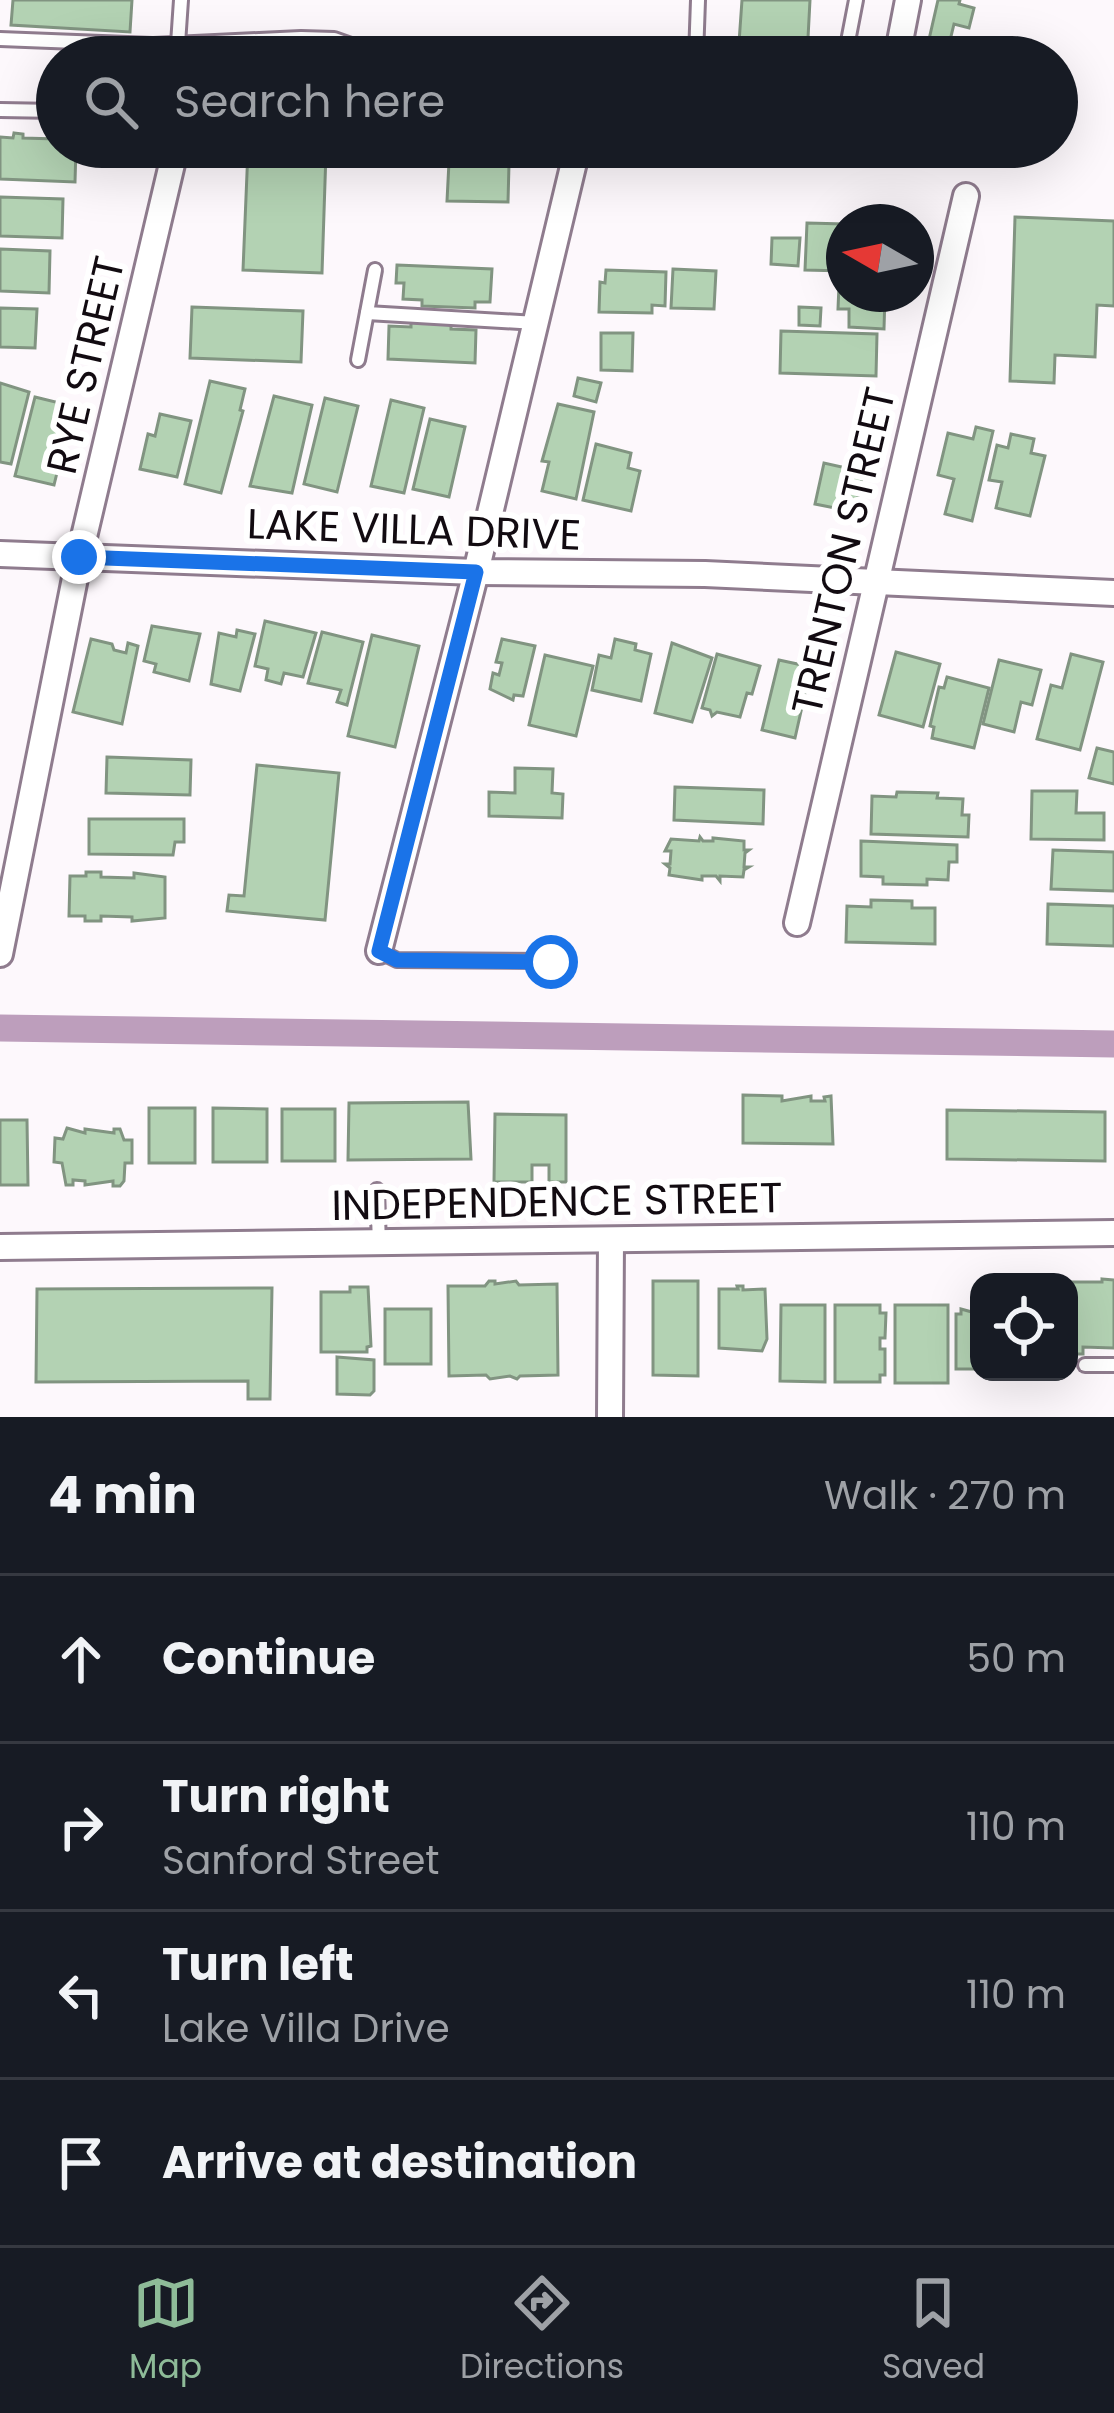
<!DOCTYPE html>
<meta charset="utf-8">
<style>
:root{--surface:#171b24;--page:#20242c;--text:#f1f3f6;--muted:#9ea1a6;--line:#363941;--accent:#8ebb98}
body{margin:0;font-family:Poppins,sans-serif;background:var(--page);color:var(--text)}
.controls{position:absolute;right:36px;bottom:36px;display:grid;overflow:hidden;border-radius:24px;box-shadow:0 12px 48px #0002}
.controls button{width:108px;height:108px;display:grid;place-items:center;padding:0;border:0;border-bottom:3px solid var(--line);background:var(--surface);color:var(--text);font:60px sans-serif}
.compass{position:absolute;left:826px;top:204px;width:108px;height:108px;border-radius:50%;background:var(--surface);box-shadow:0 12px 48px #0002;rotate:279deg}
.stop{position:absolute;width:36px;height:36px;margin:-27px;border:9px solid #1a73e8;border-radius:50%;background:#fff}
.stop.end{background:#1a73e8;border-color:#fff;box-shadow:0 3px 12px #0008}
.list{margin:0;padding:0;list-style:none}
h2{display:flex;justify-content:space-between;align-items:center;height:156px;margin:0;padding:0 48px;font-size:51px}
h2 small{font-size:39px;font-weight:400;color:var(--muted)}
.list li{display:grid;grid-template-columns:78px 1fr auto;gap:36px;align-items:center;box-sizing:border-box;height:168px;padding:0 48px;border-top:3px solid var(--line)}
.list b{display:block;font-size:45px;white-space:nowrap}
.list p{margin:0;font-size:39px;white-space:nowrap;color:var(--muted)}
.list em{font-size:39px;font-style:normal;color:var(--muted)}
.icon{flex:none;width:66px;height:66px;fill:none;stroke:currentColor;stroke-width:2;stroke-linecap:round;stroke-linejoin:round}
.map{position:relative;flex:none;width:1114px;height:1417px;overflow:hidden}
.search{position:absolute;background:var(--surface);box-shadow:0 12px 48px #0002;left:36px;right:36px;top:36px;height:132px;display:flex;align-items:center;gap:30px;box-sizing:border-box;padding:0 42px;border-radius:66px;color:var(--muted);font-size:45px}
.sheet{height:828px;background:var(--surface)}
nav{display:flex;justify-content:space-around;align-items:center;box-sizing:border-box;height:168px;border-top:3px solid var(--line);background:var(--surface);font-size:33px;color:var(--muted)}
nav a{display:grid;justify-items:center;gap:6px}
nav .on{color:var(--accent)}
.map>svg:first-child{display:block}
</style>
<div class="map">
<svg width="1114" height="1417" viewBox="0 0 1114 1417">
<rect width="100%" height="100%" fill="#fdf8fc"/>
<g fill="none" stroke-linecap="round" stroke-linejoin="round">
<!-- canal -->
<path stroke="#bd9ebc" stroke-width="27" d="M0 1028 1114 1044"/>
</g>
<!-- building -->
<g fill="#b3d2b3" stroke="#819481" stroke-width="3">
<path d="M13 0H132L130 32 11 25Z"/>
<path d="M742 0H810L807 57H738Z"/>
<path d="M938 0H960L959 4 974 8 969 28 954 24 946 57H925Z"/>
<path d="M14 133 23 134V138L57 139V147H76L75 182 0 179V137L13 138Z"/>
<path d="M248 149 326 152 322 273 243 270Z"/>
<path d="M449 162 509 164 508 202 447 201Z"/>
<path d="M0 197 63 199 62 238 0 236Z"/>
<path d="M1015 217 1114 221V306L1097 305 1095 357 1055 355 1054 383 1010 381Z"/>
<path d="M807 223 844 224V271L805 270Z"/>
<path d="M772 238H800L798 266 771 264Z"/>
<path d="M0 249 50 251 49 293 0 291Z"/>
<path d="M397 265 492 269 490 302H475V308L422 306V300L403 299 404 283H396Z"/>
<path d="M673 269 716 271 714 309 671 308Z"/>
<path d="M606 270 666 272 665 306 652 305V313L599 312 600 282 605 283Z"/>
<path d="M839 285 844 286V294H885L884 329 849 327V309H838Z"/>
<path d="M192 307 303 311 301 362 190 358Z"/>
<path d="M799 307 821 308 820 326 799 325Z"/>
<path d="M0 308 37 309 35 348 0 347Z"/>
<path d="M411 322 451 324V329L476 330 475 363 388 359 389 326 411 327Z"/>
<path d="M781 331 877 334 876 376 780 373Z"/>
<path d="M601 333H633L632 371 601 370Z"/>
<path d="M578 378 601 383 596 402 574 396Z"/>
<path d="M210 381 245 389 240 410 243 411 221 493 185 484Z"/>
<path d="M0 383 29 392 11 464 0 462Z"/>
<path d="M274 396 312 405 292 493 250 486Z"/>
<path d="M35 397 68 405 59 439 65 440 54 485 15 476Z"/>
<path d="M325 398 358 406 337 492 304 484Z"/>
<path d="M391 400 424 408 404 493 371 486Z"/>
<path d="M558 404 594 412 576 499 542 491 549 462 542 461Z"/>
<path d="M160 414 191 421 177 477 140 469 148 434 155 436Z"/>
<path d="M430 419 465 427 449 497 413 489Z"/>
<path d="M976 427 993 431 972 521 945 514 954 479 938 475 948 433 973 439Z"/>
<path d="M1011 434 1034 439 1031 453 1045 456 1030 516 996 508 1002 482 989 480 997 445 1008 448Z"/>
<path d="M596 444 631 453 628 468 640 471 631 511 583 500Z"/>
<path d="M848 460 865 464 855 512 815 504 824 463 846 468Z"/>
<path d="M265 621 316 633 303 677 284 673 281 684 266 680 268 669 255 666Z"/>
<path d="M152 626 200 634 189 681 154 672 156 664 144 661Z"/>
<path d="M237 630 255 634 240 691 211 684 219 633 236 637Z"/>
<path d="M322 632 363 642 347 705 337 702 341 690 308 683Z"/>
<path d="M372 635 419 646 395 747 348 736Z"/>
<path d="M91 639 112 644 114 650 126 653 128 643 138 646 122 724 73 712Z"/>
<path d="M502 639 535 646 523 696 514 695 513 700 490 689 493 673 499 675 502 663 496 662Z"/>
<path d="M615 639 636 644 635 650 651 654 641 701 592 690 599 655 611 658Z"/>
<path d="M672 643 712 658 692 722 655 713Z"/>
<path d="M896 652 940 664 923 727 879 715Z"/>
<path d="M717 654 760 666 752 694 747 693 740 717 717 712 712 716 710 710 702 708Z"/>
<path d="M1071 654 1103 662 1080 750 1037 739 1051 685 1062 688Z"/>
<path d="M545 655 593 666 576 736 529 725Z"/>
<path d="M779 660 811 667 795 738 762 730Z"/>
<path d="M999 660 1041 670 1032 705 1021 702 1014 732 983 724Z"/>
<path d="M947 677 989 688 974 748 932 738 934 727 930 726 939 687 944 688Z"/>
<path d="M1097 748 1114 752V784L1089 778Z"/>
<path d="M107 757 191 760 190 795 106 793Z"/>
<path d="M257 765 339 773 325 920 227 911 229 895 244 896Z"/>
<path d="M515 768 553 769 552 793 563 794 562 818 489 816V792L515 793Z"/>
<path d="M675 787 764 790 763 824 674 820Z"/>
<path d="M1032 791H1077L1076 813H1104V840L1031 839Z"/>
<path d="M897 792 938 793 937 798 963 799 962 815H969L968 837 871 834 872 796 896 797Z"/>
<path d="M89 819H184V842H175L173 855 89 854Z"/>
<path d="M700 837 703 841H713V838L744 841V850H749L745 853 744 867H749L744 870 743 877 720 876V881L716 876H702V880L669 875 670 868 665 864H670L671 851H665L671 839 699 841Z"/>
<path d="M861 841 957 845V862H949L948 880 927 879V885L883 884V877L861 876Z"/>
<path d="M1053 850 1114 852V891L1051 889Z"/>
<path d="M86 872H101V877L134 878V873L165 877V918L132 921V917L101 916V921H85V916H69L70 876H86Z"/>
<path d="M871 900 912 901V908H935V944L846 942 847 906 871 907Z"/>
<path d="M1048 904 1114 906V946L1047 944Z"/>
<path d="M743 1095 782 1096V1101L811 1096V1101H825L824 1097 831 1096 833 1144 743 1143Z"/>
<path d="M468 1102 471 1159 348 1160 349 1103Z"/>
<rect x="149" y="1108" width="46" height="55"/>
<path d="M213 1108 267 1109V1162H213Z"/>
<rect x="282" y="1109" width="53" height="52"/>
<path d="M947 1110 1105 1112V1161L947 1159Z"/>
<path d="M495 1114 566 1115V1182H549V1165H532V1182H494Z"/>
<path d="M0 1120H27L28 1185H0Z"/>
<path d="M67 1128 85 1133V1129L114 1133V1129H120L124 1140H132V1163H125L124 1181 120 1186H113V1181L85 1185V1181L73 1180V1185H66L62 1163 54 1162 55 1138 63 1139Z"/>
<path d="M1102 1279 1114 1280V1348L1083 1347V1354H1070V1282H1102Z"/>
<path d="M489 1281H495V1284L516 1281 519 1285 557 1284 558 1375 520 1376 517 1379 510 1376 490 1379 486 1375 449 1376 448 1286H485Z"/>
<path d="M653 1281H698V1376L653 1375Z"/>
<path d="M737 1286H743V1290L765 1289 767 1339 762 1351 719 1348V1289H738Z"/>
<path d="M350 1287H368L371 1346 367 1347V1352H321V1292H350Z"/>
<path d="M272 1288 270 1399H248V1381L36 1382 37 1289Z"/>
<path d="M781 1305H825V1382L780 1381Z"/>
<path d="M835 1305H880V1313H886L885 1338H880V1349H885V1375H880V1382H835Z"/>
<rect x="895" y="1305" width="53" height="78"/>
<rect x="385" y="1309" width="46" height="55"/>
<path d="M961 1309 979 1314V1369H956V1314H961Z"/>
<path d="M337 1357 374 1360V1391L370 1395 337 1394Z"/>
</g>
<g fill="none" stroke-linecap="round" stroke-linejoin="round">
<defs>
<g id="lane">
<path d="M0 39 153 45 301 38 334 39 385 57"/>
<path d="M178 44 181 0"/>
<path d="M696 57 698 0"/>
<path d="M845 57 856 0"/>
<path d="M0 110 57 111"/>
<path d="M666 147 693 150V147"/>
<path d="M693 150 814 157 826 147"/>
<path d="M367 313 536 323"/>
<path d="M358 360 375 270"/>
<path d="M379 951 397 960 552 961"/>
<path d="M377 1190 379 1243"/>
<path d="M1085 1365H1114"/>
</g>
<g id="street">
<path d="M897 57 908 0"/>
<path d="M0 554 476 572 705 574 1114 593"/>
<path d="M797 923 966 196"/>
<path d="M379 951 476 572 575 158"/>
<path d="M0 954 79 558 176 147"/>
<path d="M0 1247 1114 1233"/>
<path d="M610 1417 611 1240"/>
</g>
</defs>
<!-- lane casing -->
<use href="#lane" stroke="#8f7c8e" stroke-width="18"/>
<!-- street casing -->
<use href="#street" stroke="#8f7c8e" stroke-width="30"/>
<!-- lane -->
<use href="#lane" stroke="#fff" stroke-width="12"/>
<!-- street -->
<use href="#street" stroke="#fff" stroke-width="24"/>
</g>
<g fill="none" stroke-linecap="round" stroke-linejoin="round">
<!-- route -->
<path stroke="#1a73e8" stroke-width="15" d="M79 557 476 572 379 951 397 960 551 962"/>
</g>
<g text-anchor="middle" stroke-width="12" stroke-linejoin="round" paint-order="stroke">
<!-- street labels -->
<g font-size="42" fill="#120b11" stroke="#fff">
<text transform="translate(85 365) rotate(-77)" y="15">RYE STREET</text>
<text transform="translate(414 529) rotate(2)" y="15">LAKE VILLA DRIVE</text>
<text transform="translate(843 551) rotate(-77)" y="15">TRENTON STREET</text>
<text transform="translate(557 1201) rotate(-1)" y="15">INDEPENDENCE STREET</text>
</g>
</g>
</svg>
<div class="controls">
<button><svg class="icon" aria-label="locate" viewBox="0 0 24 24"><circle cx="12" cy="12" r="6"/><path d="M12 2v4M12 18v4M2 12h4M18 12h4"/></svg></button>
</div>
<svg class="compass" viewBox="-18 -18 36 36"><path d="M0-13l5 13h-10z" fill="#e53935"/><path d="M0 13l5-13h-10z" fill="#9ea1a6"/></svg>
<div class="stop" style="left:551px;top:962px"></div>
<div class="stop end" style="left:79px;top:557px"></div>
<div class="search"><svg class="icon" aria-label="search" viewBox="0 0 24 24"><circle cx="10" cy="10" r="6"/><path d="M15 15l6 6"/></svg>Search here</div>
</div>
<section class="sheet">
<h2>4 min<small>Walk · 270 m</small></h2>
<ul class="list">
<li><svg class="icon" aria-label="ahead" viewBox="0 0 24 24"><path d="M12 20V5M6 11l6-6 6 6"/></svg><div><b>Continue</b></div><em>50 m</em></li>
<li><svg class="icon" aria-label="right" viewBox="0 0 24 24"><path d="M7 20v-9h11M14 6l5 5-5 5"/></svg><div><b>Turn right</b><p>Sanford Street</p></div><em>110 m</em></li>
<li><svg class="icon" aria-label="left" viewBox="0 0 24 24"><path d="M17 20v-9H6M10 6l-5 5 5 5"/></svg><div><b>Turn left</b><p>Lake Villa Drive</p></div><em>110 m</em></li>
<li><svg class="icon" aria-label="arrive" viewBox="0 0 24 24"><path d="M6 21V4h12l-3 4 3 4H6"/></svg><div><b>Arrive at destination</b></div></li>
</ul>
</section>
<nav>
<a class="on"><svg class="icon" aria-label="map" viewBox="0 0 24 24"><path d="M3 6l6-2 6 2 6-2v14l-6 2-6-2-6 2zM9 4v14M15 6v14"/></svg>Map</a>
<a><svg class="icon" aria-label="directions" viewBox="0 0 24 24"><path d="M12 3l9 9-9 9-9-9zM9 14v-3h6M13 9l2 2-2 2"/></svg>Directions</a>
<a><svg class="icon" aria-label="saved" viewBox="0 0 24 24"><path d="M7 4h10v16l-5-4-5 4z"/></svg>Saved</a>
</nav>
